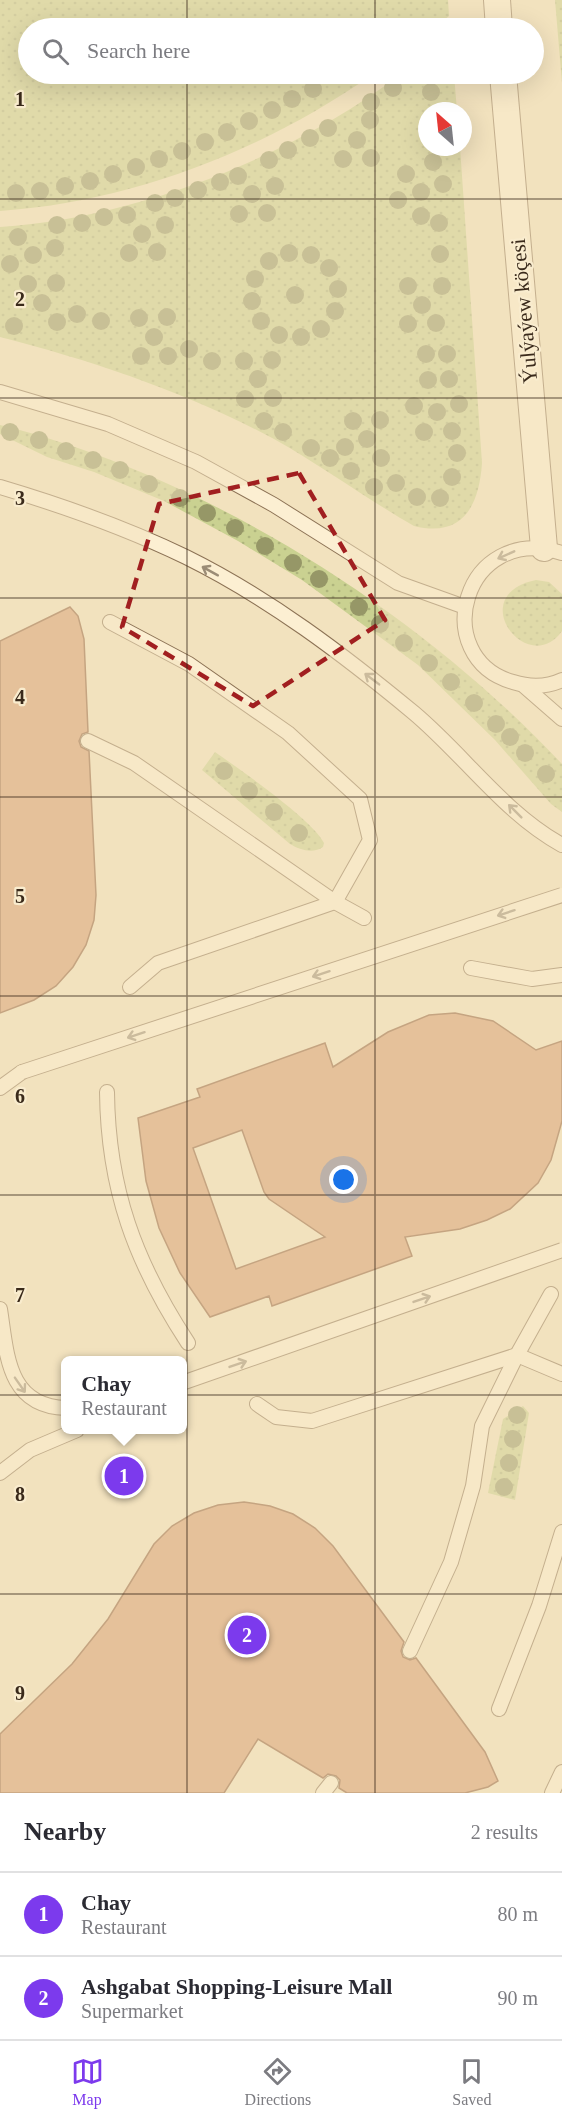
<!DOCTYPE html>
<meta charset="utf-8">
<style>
:root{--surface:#fff;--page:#f2f2f3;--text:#2b2b33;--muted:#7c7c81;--line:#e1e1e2;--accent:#7c3aed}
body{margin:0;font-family:Georgia,serif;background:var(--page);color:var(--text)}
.compass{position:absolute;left:418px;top:102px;width:54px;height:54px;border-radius:50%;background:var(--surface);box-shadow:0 6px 24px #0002;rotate:333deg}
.you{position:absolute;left:344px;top:1180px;width:21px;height:21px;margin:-15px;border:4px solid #fff;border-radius:50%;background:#1a73e8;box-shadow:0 0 0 9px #1a73e833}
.badge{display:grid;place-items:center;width:39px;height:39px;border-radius:50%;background:var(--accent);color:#fff;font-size:20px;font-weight:700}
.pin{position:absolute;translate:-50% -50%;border:3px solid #fff;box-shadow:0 2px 6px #0006}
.popup{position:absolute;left:61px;top:1356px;width:126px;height:78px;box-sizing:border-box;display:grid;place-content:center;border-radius:9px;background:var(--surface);filter:drop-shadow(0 2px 4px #0005);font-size:20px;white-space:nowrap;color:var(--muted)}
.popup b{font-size:22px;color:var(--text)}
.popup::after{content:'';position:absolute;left:50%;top:100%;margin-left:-12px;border:12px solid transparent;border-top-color:var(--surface)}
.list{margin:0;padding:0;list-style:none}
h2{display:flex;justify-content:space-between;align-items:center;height:78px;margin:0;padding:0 24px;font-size:26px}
h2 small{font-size:20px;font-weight:400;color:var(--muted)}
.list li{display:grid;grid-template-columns:39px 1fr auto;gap:18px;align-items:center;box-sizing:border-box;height:84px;padding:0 24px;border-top:2px solid var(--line)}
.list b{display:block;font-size:22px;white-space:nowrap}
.list p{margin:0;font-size:20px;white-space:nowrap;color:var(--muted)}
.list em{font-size:20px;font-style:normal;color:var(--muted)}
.icon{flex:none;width:33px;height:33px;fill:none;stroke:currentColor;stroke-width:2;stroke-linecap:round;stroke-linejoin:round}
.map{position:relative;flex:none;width:562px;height:1793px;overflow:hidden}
.search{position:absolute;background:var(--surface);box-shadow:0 6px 24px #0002;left:18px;right:18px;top:18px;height:66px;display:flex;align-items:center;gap:15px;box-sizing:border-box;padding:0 21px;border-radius:33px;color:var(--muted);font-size:22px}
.sheet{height:246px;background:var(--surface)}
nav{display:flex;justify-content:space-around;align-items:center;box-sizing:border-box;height:84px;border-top:2px solid var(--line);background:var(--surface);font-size:16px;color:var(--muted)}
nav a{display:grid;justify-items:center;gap:3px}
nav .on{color:var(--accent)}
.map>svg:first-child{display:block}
</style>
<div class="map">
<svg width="562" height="1793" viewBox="0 0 562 1793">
<defs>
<pattern id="grass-dots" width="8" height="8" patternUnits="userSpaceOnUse" patternTransform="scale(1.5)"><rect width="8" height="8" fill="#cad191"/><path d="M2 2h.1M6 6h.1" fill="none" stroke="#aeb47c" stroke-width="1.8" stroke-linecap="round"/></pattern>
</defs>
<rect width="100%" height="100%" fill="#f2e2be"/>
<!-- grass -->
<g fill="url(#grass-dots)">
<path d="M0 0H448L449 16 434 28H28V74H373C265 150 132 202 0 211Z"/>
<path d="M555 0H562V83Z"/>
<path d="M401 74H454L457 111H427V147H460L482 463C479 506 463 538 414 526 367 499 322 466 274 439 188 393 94 361 0 337V227C137 218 293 156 401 74Z"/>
<path d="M0 425C204 475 419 611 562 764V812L551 804 495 740 418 665 302 580 238 541 164 501 94 472 47 457 0 434Z"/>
<path d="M536 580 549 582 562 594V631C528 679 463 595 536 580Z"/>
<path d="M215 752C239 769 313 820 324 843L323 847C313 854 300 850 290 844L202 770Z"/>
<path d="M523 1406 529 1413 515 1500 488 1493 503 1419Z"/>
</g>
<!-- building -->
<g fill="#d49970" stroke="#8e5a38" stroke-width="1.5" fill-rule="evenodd">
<path d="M70 607 78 616 84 639 88 732 82 734 79 741 81 747 89 751 96 895 94 920 86 945 73 967 56 986 34 1000 0 1013V641Z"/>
<path d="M455 1013 493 1021 536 1050 562 1041V1121L551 1160 538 1183 510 1209 487 1220 460 1229 405 1237 412 1256 272 1306 269 1296 210 1317 180 1273 159 1228 146 1181 138 1118 200 1097 197 1089 325 1043 333 1067 388 1032 429 1015ZM242 1130 264 1192 269 1199 325 1237 236 1269 193 1148Z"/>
<path d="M244 1502 270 1506 293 1514 315 1528 333 1546 404 1642 401 1651 403 1657 410 1660 416 1658 485 1752 498 1781 488 1787 465 1793H347L339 1788 340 1780 336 1776 328 1774 323 1778 258 1739 224 1793H0V1734L72 1664 108 1619 154 1544 172 1526 194 1513 218 1505Z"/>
</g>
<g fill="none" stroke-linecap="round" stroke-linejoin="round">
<defs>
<g id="lane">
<path d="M0 392 108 424 196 462 274 505 398 583 465 607"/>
<path d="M0 487C64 506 126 528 186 557 269 598 344 655 414 713 465 756 504 813 562 845"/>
<path d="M562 553C462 522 428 658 513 682 529 687 547 687 562 680"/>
<path d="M110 622 189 664 288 733 360 799 370 840 335 902 158 963 130 987"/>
<path d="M523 685 562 719"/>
<path d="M88 741 134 763 335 902 364 918"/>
<path d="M471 968 532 979 562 975"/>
<path d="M0 1088 22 1072"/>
<path d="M107 1092C108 1189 135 1262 188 1343"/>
<path d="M0 1309C7 1354 7 1406 66 1408"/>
<path d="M257 1404 276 1417 312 1421 517 1355 562 1374"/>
<path d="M0 1473 30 1450 77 1430"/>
<path d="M410 1651 451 1562 473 1486 482 1426 517 1355 551 1294"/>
<path d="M499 1709 539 1606 562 1532"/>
<path d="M323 1793 331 1783"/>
<path d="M552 1793 562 1772"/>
</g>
<g id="street">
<path d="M497 0 499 28"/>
<path d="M503 74 544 548"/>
</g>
</defs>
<!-- lane casing -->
<use href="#lane" stroke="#8c7255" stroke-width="16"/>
<!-- street casing -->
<use href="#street" stroke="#8c7255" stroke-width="28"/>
<!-- lane -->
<use href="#lane" stroke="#fcefd2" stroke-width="14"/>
<!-- street -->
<use href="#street" stroke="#fcefd2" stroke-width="26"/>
<defs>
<g id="lane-bridge">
<path d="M22 1072 562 895"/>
<path d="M182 1383 562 1250"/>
</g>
</defs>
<!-- lane-bridge casing -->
<use href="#lane-bridge" stroke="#8c7255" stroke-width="16" stroke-linecap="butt"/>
<!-- lane-bridge -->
<use href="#lane-bridge" stroke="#fcefd2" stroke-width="14"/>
</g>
<!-- trees -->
<g fill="#969767">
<circle cx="393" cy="88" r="9"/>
<circle cx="313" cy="89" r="9"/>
<circle cx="431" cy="92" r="9"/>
<circle cx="292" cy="99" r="9"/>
<circle cx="371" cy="102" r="9"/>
<circle cx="272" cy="110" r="9"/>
<circle cx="370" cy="120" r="9"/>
<circle cx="249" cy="121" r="9"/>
<circle cx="328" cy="128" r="9"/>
<circle cx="227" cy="132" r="9"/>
<circle cx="310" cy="138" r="9"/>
<circle cx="357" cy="140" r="9"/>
<circle cx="205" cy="142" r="9"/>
<circle cx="288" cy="150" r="9"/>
<circle cx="182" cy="151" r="9"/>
<circle cx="371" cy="158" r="9"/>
<circle cx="159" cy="159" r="9"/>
<circle cx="343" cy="159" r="9"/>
<circle cx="269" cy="160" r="9"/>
<circle cx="433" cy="162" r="9"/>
<circle cx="136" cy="167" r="9"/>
<circle cx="113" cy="174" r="9"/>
<circle cx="406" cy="174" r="9"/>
<circle cx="238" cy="176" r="9"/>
<circle cx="90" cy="181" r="9"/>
<circle cx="220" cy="182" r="9"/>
<circle cx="443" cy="184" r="9"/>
<circle cx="65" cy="186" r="9"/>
<circle cx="275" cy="186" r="9"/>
<circle cx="198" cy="190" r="9"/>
<circle cx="40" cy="191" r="9"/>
<circle cx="421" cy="192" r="9"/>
<circle cx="16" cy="193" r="9"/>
<circle cx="252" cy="194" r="9"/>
<circle cx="175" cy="198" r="9"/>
<circle cx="398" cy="200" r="9"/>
<circle cx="155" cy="203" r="9"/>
<circle cx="267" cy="213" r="9"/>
<circle cx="239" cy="214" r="9"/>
<circle cx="127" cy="215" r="9"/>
<circle cx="421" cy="216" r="9"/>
<circle cx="104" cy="217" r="9"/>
<circle cx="82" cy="223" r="9"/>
<circle cx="439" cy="223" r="9"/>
<circle cx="57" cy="225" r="9"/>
<circle cx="165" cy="225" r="9"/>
<circle cx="142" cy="234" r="9"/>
<circle cx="18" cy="237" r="9"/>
<circle cx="55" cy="248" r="9"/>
<circle cx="157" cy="252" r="9"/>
<circle cx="129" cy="253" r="9"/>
<circle cx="289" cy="253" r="9"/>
<circle cx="440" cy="254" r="9"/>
<circle cx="33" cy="255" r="9"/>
<circle cx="311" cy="255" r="9"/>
<circle cx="269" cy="261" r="9"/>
<circle cx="10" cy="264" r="9"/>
<circle cx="329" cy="268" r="9"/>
<circle cx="255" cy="279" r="9"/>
<circle cx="56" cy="283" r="9"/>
<circle cx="28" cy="284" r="9"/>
<circle cx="408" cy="286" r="9"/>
<circle cx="442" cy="286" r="9"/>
<circle cx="338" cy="289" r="9"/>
<circle cx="295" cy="295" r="9"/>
<circle cx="252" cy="301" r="9"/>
<circle cx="42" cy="303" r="9"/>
<circle cx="422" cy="305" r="9"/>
<circle cx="335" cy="311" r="9"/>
<circle cx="77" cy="314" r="9"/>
<circle cx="167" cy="317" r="9"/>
<circle cx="139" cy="318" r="9"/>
<circle cx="101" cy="321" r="9"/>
<circle cx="261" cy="321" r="9"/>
<circle cx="57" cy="322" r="9"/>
<circle cx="436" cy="323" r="9"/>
<circle cx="408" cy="324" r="9"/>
<circle cx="14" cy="326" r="9"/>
<circle cx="321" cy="329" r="9"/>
<circle cx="279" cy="335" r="9"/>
<circle cx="154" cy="337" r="9"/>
<circle cx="301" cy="337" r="9"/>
<circle cx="189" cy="349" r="9"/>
<circle cx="426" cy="354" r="9"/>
<circle cx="447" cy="354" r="9"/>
<circle cx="141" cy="356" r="9"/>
<circle cx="168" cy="356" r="9"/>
<circle cx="272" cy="360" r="9"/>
<circle cx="212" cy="361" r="9"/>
<circle cx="244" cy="361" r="9"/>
<circle cx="258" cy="379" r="9"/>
<circle cx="449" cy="379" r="9"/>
<circle cx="428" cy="380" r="9"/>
<circle cx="273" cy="398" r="9"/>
<circle cx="245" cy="399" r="9"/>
<circle cx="459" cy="404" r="9"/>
<circle cx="414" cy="406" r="9"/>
<circle cx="437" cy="412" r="9"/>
<circle cx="380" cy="420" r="9"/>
<circle cx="264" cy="421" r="9"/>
<circle cx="353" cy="421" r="9"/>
<circle cx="452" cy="431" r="9"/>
<circle cx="10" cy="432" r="9"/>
<circle cx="283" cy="432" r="9"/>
<circle cx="424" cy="432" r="9"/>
<circle cx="367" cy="439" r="9"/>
<circle cx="39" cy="440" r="9"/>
<circle cx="345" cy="447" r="9"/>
<circle cx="311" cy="448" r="9"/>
<circle cx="66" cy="451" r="9"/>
<circle cx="457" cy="453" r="9"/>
<circle cx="330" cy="458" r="9"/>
<circle cx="381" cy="458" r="9"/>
<circle cx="93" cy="460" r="9"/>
<circle cx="120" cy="470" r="9"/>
<circle cx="351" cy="471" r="9"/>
<circle cx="452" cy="477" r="9"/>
<circle cx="396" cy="483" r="9"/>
<circle cx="149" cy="484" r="9"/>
<circle cx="374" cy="487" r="9"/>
<circle cx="417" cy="497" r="9"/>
<circle cx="180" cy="498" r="9"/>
<circle cx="440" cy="498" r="9"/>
<circle cx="207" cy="513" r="9"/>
<circle cx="235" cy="528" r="9"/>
<circle cx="265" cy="546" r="9"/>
<circle cx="293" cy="563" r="9"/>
<circle cx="319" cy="579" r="9"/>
<circle cx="359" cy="607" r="9"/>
<circle cx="380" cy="624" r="9"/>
<circle cx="404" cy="643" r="9"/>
<circle cx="429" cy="663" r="9"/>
<circle cx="451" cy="682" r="9"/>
<circle cx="474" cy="703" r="9"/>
<circle cx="496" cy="724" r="9"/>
<circle cx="510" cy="737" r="9"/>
<circle cx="525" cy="753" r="9"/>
<circle cx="224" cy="771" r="9"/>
<circle cx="546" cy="774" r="9"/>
<circle cx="249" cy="791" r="9"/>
<circle cx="274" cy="812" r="9"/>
<circle cx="299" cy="833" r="9"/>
<circle cx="517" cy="1415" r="9"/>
<circle cx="513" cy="1439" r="9"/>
<circle cx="509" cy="1463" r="9"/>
<circle cx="504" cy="1487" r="9"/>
</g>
<!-- one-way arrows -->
<defs><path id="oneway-shaft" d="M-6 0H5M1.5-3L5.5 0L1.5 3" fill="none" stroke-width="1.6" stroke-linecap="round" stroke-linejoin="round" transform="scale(1.5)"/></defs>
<g stroke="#9b8c76">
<use href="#oneway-shaft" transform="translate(506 555) rotate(156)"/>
<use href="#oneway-shaft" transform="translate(210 571) rotate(-151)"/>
<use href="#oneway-shaft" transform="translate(372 679) rotate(-143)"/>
<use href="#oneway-shaft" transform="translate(515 811) rotate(-135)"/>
<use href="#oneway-shaft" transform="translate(506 913) rotate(162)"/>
<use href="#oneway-shaft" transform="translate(321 974) rotate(162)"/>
<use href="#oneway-shaft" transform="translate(136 1035) rotate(162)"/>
<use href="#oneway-shaft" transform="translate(422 1299) rotate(-19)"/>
<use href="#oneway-shaft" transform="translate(238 1364) rotate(-19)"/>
<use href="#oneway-shaft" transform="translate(20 1385) rotate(55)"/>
</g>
<!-- marked area -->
<path d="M0 0H562V1793H0ZM299 473 385 620 253 706 122 627 159 504Z" fill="#f2e2be" fill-opacity=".55" fill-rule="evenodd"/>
<path fill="none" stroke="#a11f20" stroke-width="4.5" stroke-dasharray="12 8" stroke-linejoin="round" d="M299 473 385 620 253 706 122 627 159 504Z"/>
<!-- grid -->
<path fill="none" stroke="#3a2a1b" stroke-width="1.5" stroke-opacity="0.55" d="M187 0V28M375 0V28M187 74V1793M375 74V1793M0 199H562M0 398H562M0 598H562M0 797H562M0 996H562M0 1195H562M0 1395H562M0 1594H562"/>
<g text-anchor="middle" stroke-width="4.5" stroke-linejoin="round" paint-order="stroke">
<!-- street labels -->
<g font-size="21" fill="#3a2a1b" stroke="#f9ecce">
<text transform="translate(524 311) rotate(-95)" y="7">Ýulýaýew köçesi</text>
</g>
</g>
<g font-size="20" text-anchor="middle" font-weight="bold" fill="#3a2a1b" stroke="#f9ecce" stroke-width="4.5" stroke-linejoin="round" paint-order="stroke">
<text x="20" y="106">1</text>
<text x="20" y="306">2</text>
<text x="20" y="505">3</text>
<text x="20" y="704">4</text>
<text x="20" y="903">5</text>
<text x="20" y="1103">6</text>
<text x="20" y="1302">7</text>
<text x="20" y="1501">8</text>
<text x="20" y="1700">9</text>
</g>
</svg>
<svg class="compass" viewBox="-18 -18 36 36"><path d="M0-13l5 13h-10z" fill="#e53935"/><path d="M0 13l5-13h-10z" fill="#7c7c81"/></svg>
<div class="you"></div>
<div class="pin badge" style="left:124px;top:1476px">1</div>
<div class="popup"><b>Chay</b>Restaurant</div>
<div class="pin badge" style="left:247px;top:1635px">2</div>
<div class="search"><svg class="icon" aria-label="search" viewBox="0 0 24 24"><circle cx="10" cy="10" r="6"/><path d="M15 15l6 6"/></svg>Search here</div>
</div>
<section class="sheet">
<h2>Nearby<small>2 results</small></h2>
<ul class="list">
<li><span class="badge">1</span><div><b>Chay</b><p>Restaurant</p></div><em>80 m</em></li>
<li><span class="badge">2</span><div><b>Ashgabat Shopping-Leisure Mall</b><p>Supermarket</p></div><em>90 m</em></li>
</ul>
</section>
<nav>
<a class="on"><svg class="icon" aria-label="map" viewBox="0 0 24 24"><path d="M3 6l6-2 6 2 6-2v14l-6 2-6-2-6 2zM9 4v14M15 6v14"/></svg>Map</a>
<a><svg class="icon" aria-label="directions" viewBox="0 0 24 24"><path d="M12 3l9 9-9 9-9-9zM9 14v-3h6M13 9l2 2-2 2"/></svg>Directions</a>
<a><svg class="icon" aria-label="saved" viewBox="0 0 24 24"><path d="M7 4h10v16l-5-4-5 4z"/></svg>Saved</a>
</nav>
